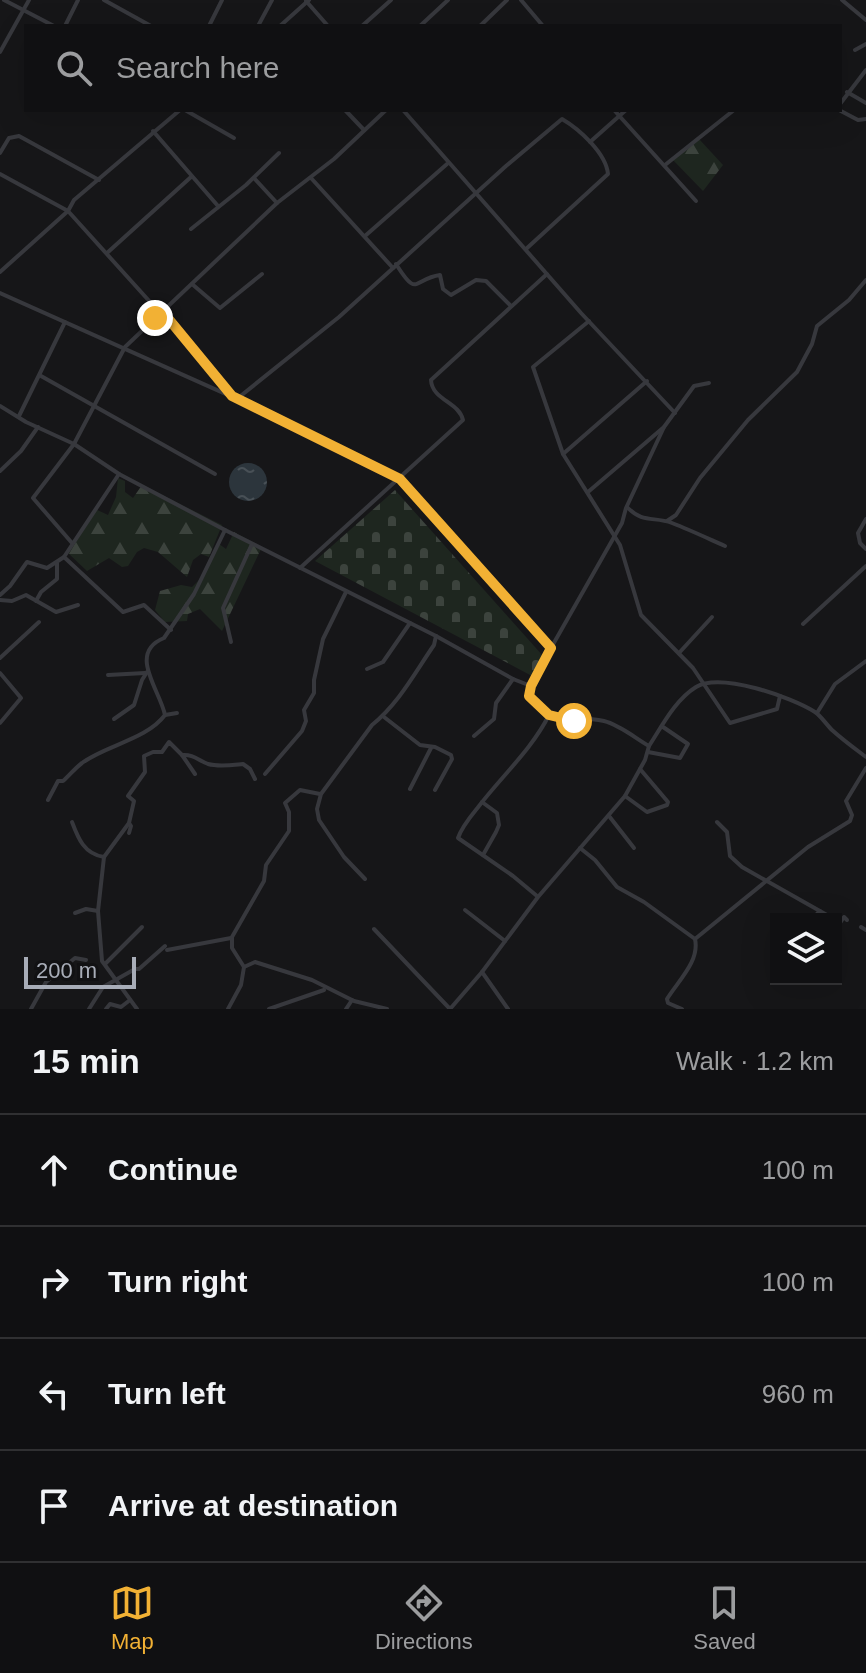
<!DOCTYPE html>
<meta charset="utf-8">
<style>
:root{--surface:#101012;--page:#19191b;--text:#f1f3f6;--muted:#9c9d9f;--line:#303032;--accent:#f2b134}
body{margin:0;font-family:Arial,sans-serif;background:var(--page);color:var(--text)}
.controls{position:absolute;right:24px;bottom:24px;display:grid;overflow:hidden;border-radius:0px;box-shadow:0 8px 32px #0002}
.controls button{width:72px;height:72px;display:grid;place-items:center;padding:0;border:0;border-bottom:2px solid var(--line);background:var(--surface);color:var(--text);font:40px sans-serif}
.scale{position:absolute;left:24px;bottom:20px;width:112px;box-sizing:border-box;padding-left:8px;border:4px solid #a8adb8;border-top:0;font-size:22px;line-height:28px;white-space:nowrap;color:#a8adb8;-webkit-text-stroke:6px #111113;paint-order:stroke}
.stop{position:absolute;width:24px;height:24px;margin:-18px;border:6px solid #f2b134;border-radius:50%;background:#fff}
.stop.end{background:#f2b134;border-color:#fff;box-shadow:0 2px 8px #0008}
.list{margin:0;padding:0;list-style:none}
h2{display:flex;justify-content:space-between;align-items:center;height:104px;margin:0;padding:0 32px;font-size:34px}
h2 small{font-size:26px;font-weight:400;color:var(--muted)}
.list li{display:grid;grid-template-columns:52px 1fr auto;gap:24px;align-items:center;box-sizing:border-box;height:112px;padding:0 32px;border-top:2px solid var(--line)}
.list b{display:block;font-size:30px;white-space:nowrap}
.list em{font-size:26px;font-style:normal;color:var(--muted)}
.icon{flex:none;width:44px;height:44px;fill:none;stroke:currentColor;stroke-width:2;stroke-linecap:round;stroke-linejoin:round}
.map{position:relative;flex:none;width:866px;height:1009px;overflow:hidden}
.search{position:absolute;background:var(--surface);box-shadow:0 8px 32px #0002;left:24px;right:24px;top:24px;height:88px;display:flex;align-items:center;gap:20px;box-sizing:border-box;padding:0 28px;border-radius:0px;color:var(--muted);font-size:30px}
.sheet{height:552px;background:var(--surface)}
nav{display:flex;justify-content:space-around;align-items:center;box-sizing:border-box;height:112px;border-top:2px solid var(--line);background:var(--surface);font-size:22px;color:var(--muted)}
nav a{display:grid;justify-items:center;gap:4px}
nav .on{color:var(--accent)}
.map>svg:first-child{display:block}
</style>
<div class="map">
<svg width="866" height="1009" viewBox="0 0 866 1009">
<defs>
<pattern id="forest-firs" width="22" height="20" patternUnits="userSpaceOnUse" patternTransform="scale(2)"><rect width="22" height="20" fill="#1e261f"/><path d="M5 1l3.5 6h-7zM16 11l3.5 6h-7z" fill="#3c433d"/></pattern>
<pattern id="cemetery-stones" width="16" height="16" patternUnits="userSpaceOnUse" patternTransform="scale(2)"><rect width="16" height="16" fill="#1e261f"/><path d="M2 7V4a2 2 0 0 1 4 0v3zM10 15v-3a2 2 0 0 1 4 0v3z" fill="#3c433d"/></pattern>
<pattern id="water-ripples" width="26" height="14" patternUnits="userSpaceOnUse" patternTransform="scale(2)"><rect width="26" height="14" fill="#2c353c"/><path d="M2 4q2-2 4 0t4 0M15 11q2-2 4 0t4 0" fill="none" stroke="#485056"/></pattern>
</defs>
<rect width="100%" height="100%" fill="#161618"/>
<!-- forest -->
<g fill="url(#forest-firs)">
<path d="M699 139 723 165 703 191 673 160Z"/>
<path d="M118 478 125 481V492L133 498 142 485 222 525 209 557 201 554 193 560 187 577 158 552 144 548 137 552 128 566 122 567 109 558 87 571 67 552 95 509 108 515 116 497Z"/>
<path d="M234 532 262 547 222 631 200 609 188 614 187 621 165 622 155 610 160 591 181 585 192 587 202 577 219 544 226 549Z"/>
</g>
<!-- cemetery -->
<path fill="url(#cemetery-stones)" d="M395 490 543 656 532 676 315 561Z"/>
<!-- water -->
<circle fill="url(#water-ripples)" cx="248" cy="482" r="19"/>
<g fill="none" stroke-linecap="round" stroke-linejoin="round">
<!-- minor -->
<g stroke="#37383d" stroke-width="4">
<path d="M4 0 54 26"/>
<path d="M104 0 151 26"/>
<path d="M521 0 543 26"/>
<path d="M842 0 866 20"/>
<path d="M306 1 328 26"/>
<path d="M65 26 78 0"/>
<path d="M209 26 222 0"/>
<path d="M258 26 272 0"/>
<path d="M280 26 309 0"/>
<path d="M362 26 391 0"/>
<path d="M420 26 448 0"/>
<path d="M480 26 507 0"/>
<path d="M855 50 866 44"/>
<path d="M0 52 29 0"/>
<path d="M847 92 866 103"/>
<path d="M840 104 866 70"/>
<path d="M185 110 234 138"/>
<path d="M345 110 364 130"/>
<path d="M403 110 581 313 675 413"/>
<path d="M614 110 696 201"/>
<path d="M839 110 858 120 866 119"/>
<path d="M153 131 218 206"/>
<path d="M590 142 626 110"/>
<path d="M0 153 9 138 19 136 99 180"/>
<path d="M665 165 734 110"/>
<path d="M0 174 68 211 151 303 162 311 230 395"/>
<path d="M254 178 277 203"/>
<path d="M311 178 393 268"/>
<path d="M191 229 246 185 279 153"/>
<path d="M365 236 447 164"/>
<path d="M107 253 191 177"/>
<path d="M396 264C418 299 413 279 440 275L443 289 451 295 476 280 486 281 511 306"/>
<path d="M0 272 68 211 74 200 180 110"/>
<path d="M192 284 220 308 262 274"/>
<path d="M0 293 257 408 400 479 551 648"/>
<path d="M589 321 533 367 563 454 620 545 641 615 693 668 730 723 777 709 780 696"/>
<path d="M41 376 215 474"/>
<path d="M238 398 339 317 506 166 562 119C579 129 606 153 608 174L526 249"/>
<path d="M0 406 26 422 74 444 119 474 225 530 436 636 513 679 531 686"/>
<path d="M19 416 65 322"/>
<path d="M664 427 626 508 622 523 551 648 531 686 529 696C553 728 572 714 604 721 620 725 635 738 649 746 662 726 675 700 696 687 721 672 791 697 815 712 821 716 826 724 832 730 843 740 854 748 866 757"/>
<path d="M563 454 647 381"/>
<path d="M0 471 21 451 38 427"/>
<path d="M119 474 64 557 123 612 144 605 171 630"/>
<path d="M588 492 664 427 694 386 709 383"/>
<path d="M627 507C643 524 654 516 672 523 690 530 707 538 725 546"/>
<path d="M866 519 858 533 860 543 866 549"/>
<path d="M667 521 676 515 700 478 748 420 797 372 812 344 817 326 849 300 866 280"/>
<path d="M72 543 33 498 74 444 125 347 277 203 334 159 386 110"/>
<path d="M300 568 463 420C459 402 432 400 431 380L547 274"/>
<path d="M0 595 10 586 27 562 47 568 64 557"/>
<path d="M0 600 12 601 26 595 56 612 78 605"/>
<path d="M36 601 41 592 57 579V563"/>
<path d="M803 624 866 566"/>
<path d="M231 642 223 608 252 544"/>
<path d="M679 653 712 617"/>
<path d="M0 658 39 622"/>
<path d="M367 669 383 662 410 623"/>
<path d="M0 673 21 698 0 723"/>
<path d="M108 675 145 673"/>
<path d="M817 713 835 684 866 661"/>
<path d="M165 715 177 713"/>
<path d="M384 717 420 745 435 747 451 755 452 759 435 790"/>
<path d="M114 719 134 705 142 680 147 672"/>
<path d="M474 736 494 719 496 703 513 679"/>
<path d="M648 752 680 758 688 744 663 727"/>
<path d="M182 755C193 754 198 760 208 764 219 767 232 765 243 764L250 769 255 779"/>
<path d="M265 774 302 731 306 721 304 710 314 693V680L323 639 346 592"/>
<path d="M410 789 431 748"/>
<path d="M625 796 647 812 667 805 668 802 640 769"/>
<path d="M48 800 58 781H63C69 776 75 768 82 763 106 745 146 740 165 715 160 690 127 653 164 638L194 594 225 530"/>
<path d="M482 802 497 813 499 825 496 832 483 855"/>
<path d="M609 816 634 848"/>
<path d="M72 822C78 838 84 854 104 857"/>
<path d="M717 822 727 832 730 856 742 867 834 919"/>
<path d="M129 823 131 826 129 833"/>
<path d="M580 848 595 860 617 887 644 902 695 939C700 961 678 981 667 999L668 1003 682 1009"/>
<path d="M365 879 344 857 319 820 317 809 321 794 372 725C399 703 414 674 434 645L436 636"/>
<path d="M537 896 513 876 458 838C462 826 471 816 479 806 502 776 532 749 549 715"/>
<path d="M465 910 505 941"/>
<path d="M75 913 86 909 98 911"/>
<path d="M812 919 820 911"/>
<path d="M836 920 840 923 844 917 847 920"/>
<path d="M861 927 866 930"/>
<path d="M374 929 450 1009"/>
<path d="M695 939 808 847 850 821 852 815 846 801 866 768"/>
<path d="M167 950 231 938"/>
<path d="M105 964 142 927"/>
<path d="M244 967 232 948V937L264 881 266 865 289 831V812L285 803 300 790 320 794"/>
<path d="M482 972 508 1009"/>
<path d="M31 1009 46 982 75 958 86 960"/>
<path d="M89 1009 103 987 135 969H139L165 946"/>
<path d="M106 1009 110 1004 121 1007 130 1000"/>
<path d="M137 1009 102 961 98 911 104 857 129 823 134 801 128 796 145 772 144 756 153 752H162L169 742 182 755 195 774"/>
<path d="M228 1009 241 985 244 967 255 962 312 980 354 1001 387 1009"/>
<path d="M269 1009 324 990"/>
<path d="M346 1009 352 1000"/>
<path d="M450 1009 482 972 538 897 625 796 645 760 649 746"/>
</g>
</g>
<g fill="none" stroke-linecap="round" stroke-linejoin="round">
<!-- route -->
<path stroke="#f2b134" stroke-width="10" d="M155 318 162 311 232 396 400 479 551 648 531 686 529 696 549 715 574 721"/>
</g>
</svg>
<div class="controls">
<button><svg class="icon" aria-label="layers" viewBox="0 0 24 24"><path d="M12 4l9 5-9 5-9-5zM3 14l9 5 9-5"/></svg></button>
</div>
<div class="scale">200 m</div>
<div class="stop" style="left:574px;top:721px"></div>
<div class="stop end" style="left:155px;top:318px"></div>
<div class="search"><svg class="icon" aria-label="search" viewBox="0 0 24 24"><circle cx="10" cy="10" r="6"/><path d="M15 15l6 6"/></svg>Search here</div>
</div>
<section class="sheet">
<h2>15 min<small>Walk · 1.2 km</small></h2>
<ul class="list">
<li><svg class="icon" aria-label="ahead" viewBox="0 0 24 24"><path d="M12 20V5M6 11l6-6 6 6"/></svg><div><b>Continue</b></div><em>100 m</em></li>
<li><svg class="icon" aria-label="right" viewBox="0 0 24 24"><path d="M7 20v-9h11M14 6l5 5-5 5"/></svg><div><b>Turn right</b></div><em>100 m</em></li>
<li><svg class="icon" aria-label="left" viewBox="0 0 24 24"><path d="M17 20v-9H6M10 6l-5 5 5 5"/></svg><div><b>Turn left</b></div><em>960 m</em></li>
<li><svg class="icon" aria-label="arrive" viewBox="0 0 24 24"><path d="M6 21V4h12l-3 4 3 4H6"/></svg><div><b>Arrive at destination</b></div></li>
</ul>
</section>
<nav>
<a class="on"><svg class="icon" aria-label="map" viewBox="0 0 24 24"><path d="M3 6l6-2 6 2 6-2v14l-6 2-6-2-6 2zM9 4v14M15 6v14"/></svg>Map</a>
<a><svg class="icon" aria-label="directions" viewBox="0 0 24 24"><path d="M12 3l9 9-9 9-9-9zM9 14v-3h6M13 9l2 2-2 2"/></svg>Directions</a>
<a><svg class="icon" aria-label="saved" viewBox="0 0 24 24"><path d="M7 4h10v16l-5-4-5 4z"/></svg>Saved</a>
</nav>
